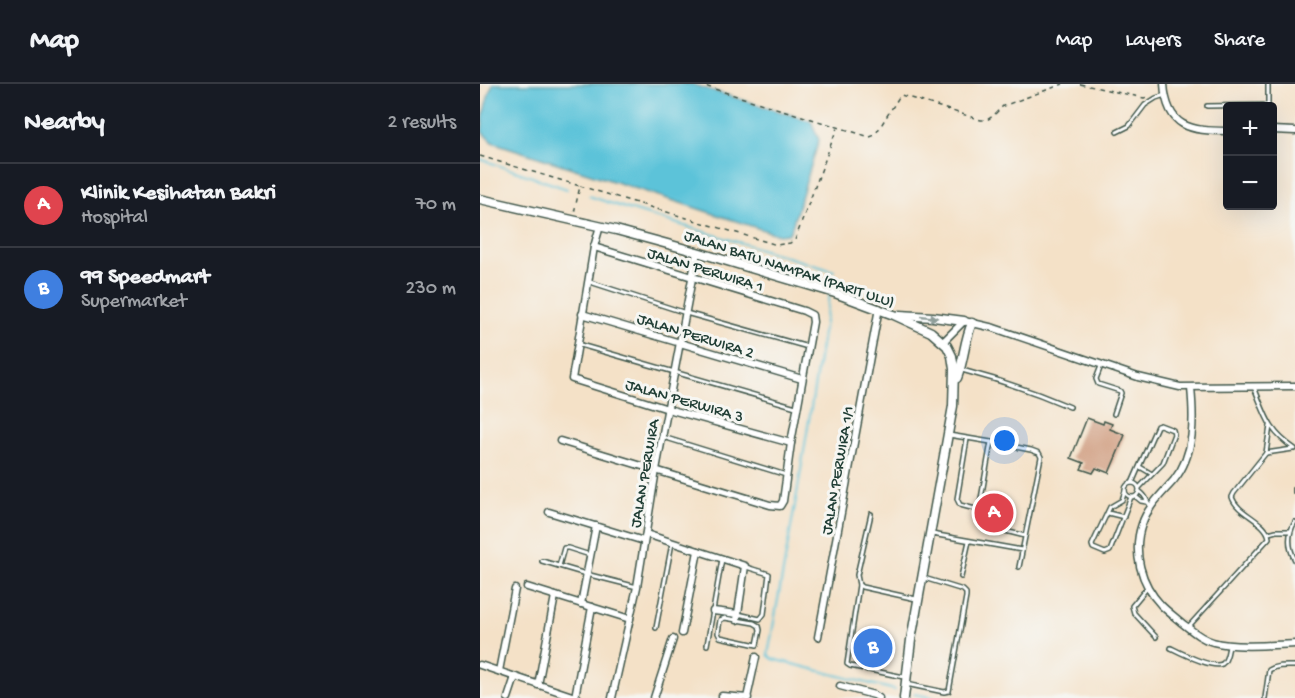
<!DOCTYPE html>
<meta charset="utf-8">
<style>
:root{--surface:#171b24;--page:#242831;--text:#f1f3f6;--muted:#9ea1a6;--line:#363941;--accent:#7c3aed}
body{margin:0;font-family:"Gochi Hand",sans-serif;background:var(--page);color:var(--text)}
.controls{position:absolute;right:18px;top:18px;display:grid;overflow:hidden;border-radius:6px;box-shadow:0 6px 24px #0002}
.controls button{width:54px;height:54px;display:grid;place-items:center;padding:0;border:0;border-bottom:2px solid var(--line);background:var(--surface);color:var(--text);font:30px sans-serif}
.you{position:absolute;left:525px;top:357px;width:21px;height:21px;margin:-15px;border:4px solid #fff;border-radius:50%;background:#1a73e8;box-shadow:0 0 0 9px #1a73e833}
.badge{display:grid;place-items:center;width:39px;height:39px;border-radius:50%;background:var(--accent);color:#fff;font-size:20px;font-weight:700}
.pin{position:absolute;translate:-50% -50%;border:3px solid #fff;box-shadow:0 2px 6px #0006}
.list{margin:0;padding:0;list-style:none}
h2{display:flex;justify-content:space-between;align-items:center;height:78px;margin:0;padding:0 24px;font-size:26px}
h2 small{font-size:20px;font-weight:400;color:var(--muted)}
.list li{display:grid;grid-template-columns:39px 1fr auto;gap:18px;align-items:center;box-sizing:border-box;height:84px;padding:0 24px;border-top:2px solid var(--line)}
.list b{display:block;font-size:22px;white-space:nowrap}
.list p{margin:0;font-size:20px;white-space:nowrap;color:var(--muted)}
.list em{font-size:20px;font-style:normal;color:var(--muted)}
.map{position:relative;flex:none;width:815px;height:614px;overflow:hidden}
header{display:flex;align-items:center;gap:36px;box-sizing:border-box;height:84px;padding:0 30px;background:var(--surface);border-bottom:2px solid var(--line)}
header strong{font-size:28px}
nav{display:flex;gap:33px;margin-inline-start:auto;font-size:21px}
main{display:flex}
aside{flex:1;background:var(--surface)}
.map>svg:first-child{display:block}
</style>
<header>
<strong>Map</strong>
<nav><a>Map</a><a>Layers</a><a>Share</a></nav>
</header>
<main>
<aside>
<h2>Nearby<small>2 results</small></h2>
<ul class="list">
<li><span class="badge" style="background:#e0444e">A</span><div><b>Klinik Kesihatan Bakri</b><p>Hospital</p></div><em>70 m</em></li>
<li><span class="badge" style="background:#3f7fe0">B</span><div><b>99 Speedmart</b><p>Supermarket</p></div><em>230 m</em></li>
</ul>
</aside>
<div class="map">
<svg width="815" height="614" viewBox="0 0 815 614">
<rect width="100%" height="100%" fill="#f6f6f2"/>
<filter id="ink" filterUnits="userSpaceOnUse"><feTurbulence type="fractalNoise" baseFrequency=".0167" numOctaves="2"/><feDisplacementMap in="SourceGraphic" scale="12" xChannelSelector="R" yChannelSelector="G"/><feConvolveMatrix kernelMatrix="1 2 1 2 8 2 1 2 1" color-interpolation-filters="sRGB"/></filter>
<filter id="wash" filterUnits="userSpaceOnUse"><feTurbulence type="fractalNoise" baseFrequency=".008" numOctaves="4" result="noise"/><feDisplacementMap in="SourceGraphic" scale="24" xChannelSelector="R" yChannelSelector="G"/><feGaussianBlur stdDeviation="1.35" result="paint"/><feColorMatrix in="noise" values="0 0 0 0 0 0 0 0 0 0 0 0 0 0 0 0 0 1.4 0 .05"/><feComposite in="paint" operator="in"/></filter>
<g filter="url(#wash)">
<rect width="100%" height="100%" fill="#f4e1c7"/>
<!-- water -->
<path fill="#5cc3d9" stroke="#3e8086" stroke-width="1.5" d="M13 0H211L331 37 339 56 311 146 308 150 299 151 12 58 2 48C3 32 6 15 13 0Z"/>
<g fill="none" stroke-linecap="round" stroke-linejoin="round">
<!-- stream -->
<g stroke="#5cc3d9" stroke-width="2">
<path d="M0 75 87 105"/>
<path d="M109 112 145 124 354 187"/>
<path d="M349 212 318 404 288 571 293 575 415 606"/>
<path d="M434 610 454 614"/>
</g>
</g>
<g id="blocks">
<!-- building -->
<path fill="#d09d80" d="M607 334 623 340 624 337 632 340 630 345 645 351 629 389 616 384 613 389 601 385 604 379 591 374Z"/>
</g>
</g>
<g filter="url(#ink)">
<use href="#blocks" fill-opacity="0" stroke="#3f564a" stroke-width="1.5"/>
<g fill="none" stroke-linecap="round" stroke-linejoin="round">
<defs>
<g id="lane">
<path d="M788 0V21"/>
<path d="M727 22 788 21"/>
<path d="M637 48 649 42 665 21 676 14 685 11"/>
<path d="M110 198 206 229 328 263"/>
<path d="M97 260 316 323"/>
<path d="M621 282 616 295 618 300 640 307 641 309 634 330"/>
<path d="M482 286C520 296 555 308 590 323"/>
<path d="M774 303C786 332 788 347 815 365"/>
<path d="M469 351 511 358 551 366 559 369 561 373 539 483"/>
<path d="M183 353 306 391"/>
<path d="M487 355 477 415 480 421 499 426"/>
<path d="M511 358 499 426 503 438 510 443 545 452"/>
<path d="M786 369 813 365"/>
<path d="M660 383 672 390"/>
<circle cx="652" cy="406" r="7"/>
<path d="M652 399 677 342 680 341 693 346 694 350 683 379 659 404"/>
<path d="M815 405V408"/>
<path d="M645 407 642 416 630 423 612 461 613 464 625 469 630 467 651 413"/>
<path d="M659 407C668 413 665 416 670 421"/>
<path d="M656 413 661 417 667 418"/>
<path d="M628 429 644 433"/>
<path d="M391 430 377 491 379 501 382 503 436 515"/>
<path d="M815 438C807 451 808 463 815 476"/>
<path d="M789 449 796 447H810"/>
<path d="M452 450 542 466"/>
<path d="M62 477 106 490 157 503"/>
<path d="M79 482 84 464H88L110 471"/>
<path d="M481 493 489 457"/>
<path d="M379 501 367 580 370 582 424 593"/>
<path d="M667 504 652 522 654 529 676 553"/>
<path d="M258 530 280 535 284 530 289 490 266 483"/>
<path d="M245 534 274 539 279 542 280 546 277 561 240 553 238 549 240 536Z"/>
<path d="M709 542 789 454C787 437 757 430 752 413L754 409 786 369 790 342"/>
<path d="M176 544 192 459"/>
<path d="M227 561 242 475"/>
<path d="M691 564C701 569 732 585 742 580 747 577 748 567 749 562"/>
<path d="M426 600 464 608 469 607 486 513V509L483 506 444 494"/>
<path d="M785 614 789 586C797 581 806 582 815 582"/>
</g>
<g id="street">
<path d="M684 0C687 44 710 47 748 47"/>
<path d="M792 46 815 47"/>
<path d="M120 142 114 163 92 295 188 325 311 359"/>
<path d="M102 230 322 295"/>
<path d="M463 258 484 237 514 244 658 293 700 303 815 302"/>
<path d="M711 304C714 335 715 370 694 396 682 410 668 422 662 440 652 468 661 500 681 521 687 527 695 533 702 539 711 546 721 555 733 558 753 564 793 561 815 560"/>
<path d="M80 357 290 421 300 422 303 417 311 359 333 238 332 231 324 227 114 163"/>
<path d="M69 428 164 457"/>
<path d="M166 450 265 482 257 536"/>
<path d="M47 503 150 535"/>
<path d="M101 520 116 442"/>
<path d="M233 527 258 530"/>
<path d="M202 549 218 467"/>
<path d="M338 553 399 224"/>
<path d="M0 581 98 614"/>
<path d="M19 587 35 505"/>
<path d="M58 601 75 512"/>
<path d="M360 602 394 611 399 614"/>
<path d="M242 612 268 614"/>
<path d="M95 613 112 523"/>
<path d="M28 614 35 593"/>
<path d="M132 614 157 503 176 386 217 168"/>
<path d="M174 614 193 555"/>
<path d="M267 614 276 573"/>
</g>
<g id="secondary">
<path d="M0 115 136 146 217 168 355 209 414 231 451 248 467 262 472 272 474 285 473 322 431 556 424 614"/>
<path d="M420 231 453 233 484 237"/>
<path d="M477 294C484 277 484 257 492 239"/>
</g>
</defs>
<!-- lane casing -->
<use href="#lane" stroke="#3f564a" stroke-width="6"/>
<!-- street casing -->
<use href="#street" stroke="#3f564a" stroke-width="9"/>
<!-- secondary casing -->
<use href="#secondary" stroke="#3f564a" stroke-width="11"/>
<!-- path -->
<g stroke="#3f564a" stroke-width="1.5" stroke-dasharray="4.5 4.5" stroke-linecap="butt">
<path d="M218 0 390 53 395 51 419 13 421 11 501 36H507L513 32 523 22 583 0"/>
<path d="M600 0 664 14 670 12"/>
<path d="M0 72 100 102 94 129"/>
<path d="M100 102 297 161 310 159 315 156 357 44"/>
</g>
<!-- lane -->
<use href="#lane" stroke="#fff" stroke-width="3"/>
<!-- street -->
<use href="#street" stroke="#fff" stroke-width="6"/>
<!-- secondary -->
<use href="#secondary" stroke="#fff" stroke-width="8"/>
</g>
<!-- one-way arrows -->
<defs><path id="oneway-solid" d="M-6-.8H1V-3.2L6.5 0L1 3.2V.8H-6Z" transform="scale(1.5)"/></defs>
<use fill="#8f9e9a" href="#oneway-solid" transform="translate(449 233) rotate(6)"/>
</g>
<g text-anchor="middle" stroke-width="6" stroke-linejoin="round" paint-order="stroke">
<!-- street labels -->
<g font-size="16" fill="#1f3d34" stroke="#f6f6f2">
<text transform="translate(310 183) rotate(18)" y="6">JALAN BATU NAMPAK (PARIT ULU)</text>
<text transform="translate(226 184) rotate(17)" y="6">JALAN PERWIRA 1</text>
<text transform="translate(216 250) rotate(17)" y="6">JALAN PERWIRA 2</text>
<text transform="translate(205 315) rotate(16)" y="6">JALAN PERWIRA 3</text>
<text transform="translate(356 386) rotate(-80)" y="6">JALAN PERWIRA 1/1</text>
<text transform="translate(163 389) rotate(-80)" y="6">JALAN PERWIRA</text>
</g>
</g>
</svg>
<div class="controls">
<button>+</button>
<button>−</button>
</div>
<div class="you"></div>
<div class="pin badge" style="left:514px;top:429px;background:#e0444e">A</div>
<div class="pin badge" style="left:393px;top:564px;background:#3f7fe0">B</div>
</div>
</main>
